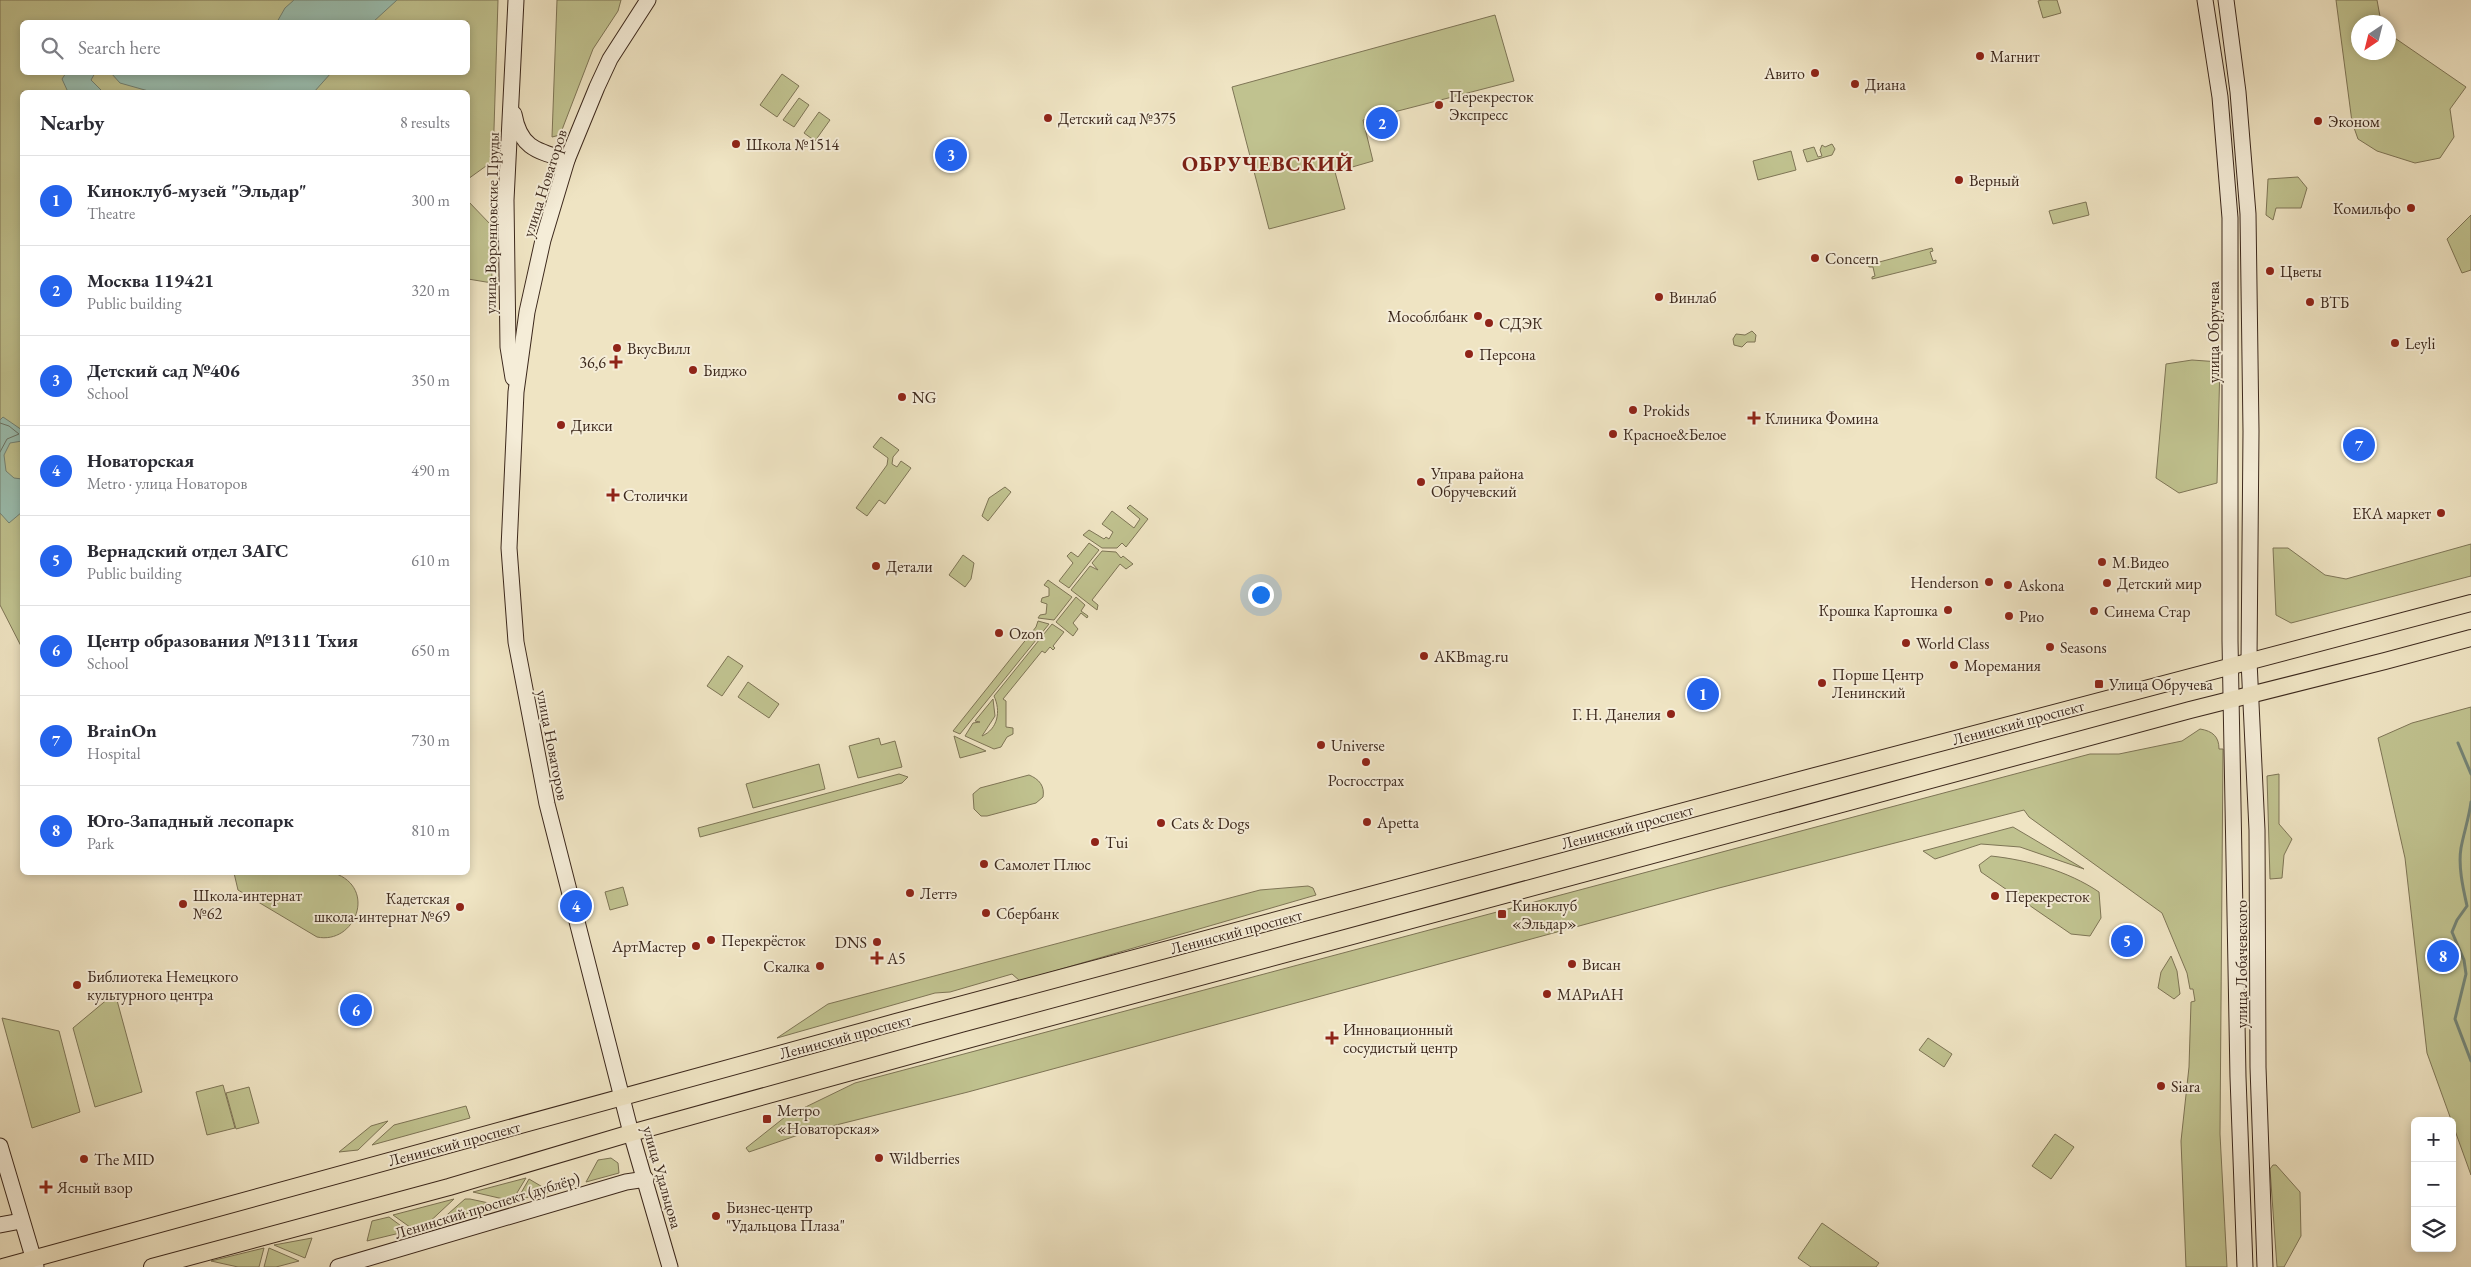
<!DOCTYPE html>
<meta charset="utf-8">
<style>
:root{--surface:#fff;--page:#f2f2f3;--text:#2b2b33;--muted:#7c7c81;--line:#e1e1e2;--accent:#2563eb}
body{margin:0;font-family:"EB Garamond",serif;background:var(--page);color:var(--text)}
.controls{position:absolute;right:15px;bottom:15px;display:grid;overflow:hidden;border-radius:8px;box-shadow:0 2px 8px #0003}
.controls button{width:45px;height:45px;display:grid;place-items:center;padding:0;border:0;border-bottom:1px solid var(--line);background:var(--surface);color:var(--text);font:25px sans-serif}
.compass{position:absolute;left:2351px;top:15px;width:45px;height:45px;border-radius:50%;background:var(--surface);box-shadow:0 2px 8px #0003;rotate:215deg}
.you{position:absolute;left:1260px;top:594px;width:18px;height:18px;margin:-12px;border:4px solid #fff;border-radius:50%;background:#1a73e8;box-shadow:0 0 0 8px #1a73e833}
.badge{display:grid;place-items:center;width:32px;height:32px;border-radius:50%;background:var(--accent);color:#fff;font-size:16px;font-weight:700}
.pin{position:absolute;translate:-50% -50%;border:2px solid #fff;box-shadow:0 1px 5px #0006}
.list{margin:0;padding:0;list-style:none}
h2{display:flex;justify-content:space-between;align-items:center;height:65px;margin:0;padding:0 20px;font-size:21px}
h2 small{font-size:16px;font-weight:400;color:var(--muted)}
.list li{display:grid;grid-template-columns:32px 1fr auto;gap:15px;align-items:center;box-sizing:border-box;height:90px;padding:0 20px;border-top:1px solid var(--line)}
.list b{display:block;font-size:19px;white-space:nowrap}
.list p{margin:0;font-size:16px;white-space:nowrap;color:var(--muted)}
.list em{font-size:16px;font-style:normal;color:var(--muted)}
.icon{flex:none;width:28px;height:28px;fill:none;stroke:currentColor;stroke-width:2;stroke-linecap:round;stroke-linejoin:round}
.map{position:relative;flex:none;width:2471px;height:1267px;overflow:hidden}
.search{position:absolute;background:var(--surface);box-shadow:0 2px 8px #0003;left:20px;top:20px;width:450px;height:55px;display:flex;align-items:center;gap:12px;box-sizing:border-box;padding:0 18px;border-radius:8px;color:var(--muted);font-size:19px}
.panel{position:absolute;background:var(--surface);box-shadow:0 2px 8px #0003;left:20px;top:90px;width:450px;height:785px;border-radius:8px}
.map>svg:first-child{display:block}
</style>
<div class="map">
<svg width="2471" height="1267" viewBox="0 0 2471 1267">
<rect width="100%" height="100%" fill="#efe4c3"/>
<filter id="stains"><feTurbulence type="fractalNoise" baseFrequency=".004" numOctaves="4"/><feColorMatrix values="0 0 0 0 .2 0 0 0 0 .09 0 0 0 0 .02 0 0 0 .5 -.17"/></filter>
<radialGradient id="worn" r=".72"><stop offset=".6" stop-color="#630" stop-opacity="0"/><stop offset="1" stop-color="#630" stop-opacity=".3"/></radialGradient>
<!-- green -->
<g fill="#c0c28f" stroke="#7e7556" fill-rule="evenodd">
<path d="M0 0H498L493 161 468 179V92H22V648L0 605ZM22 22H468V72H22Z"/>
<path d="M557 0H621L618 11 593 49 560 135 552 137Z"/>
<path d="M2042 0H2057L2061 13 2043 18 2038 1Z"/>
<path d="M2336 0H2377L2381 22H2358V52H2388L2389 34 2466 87 2450 109 2454 137 2440 158 2415 163 2377 151 2358 139 2352 122Z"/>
<path d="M1495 15 1514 81 1363 120 1373 161 1335 172 1345 209 1269 229 1232 87Z"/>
<path d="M782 74 799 86 777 117 760 105Z"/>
<path d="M799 98 809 105 794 127 783 120Z"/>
<path d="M819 112 830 120 815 141 804 133Z"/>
<path d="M1832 144 1835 149 1832 155 1807 162 1803 150 1814 147 1818 157 1822 156 1820 150 1822 145 1825 147Z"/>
<path d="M1791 151 1796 170 1758 180 1753 161Z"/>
<path d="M2298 177 2307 188 2301 208H2276L2273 220 2266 215 2268 179Z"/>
<path d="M468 201 491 225 492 283 468 279Z"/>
<path d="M2086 202 2089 215 2053 224 2049 211Z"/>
<path d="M2471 215V270L2462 273 2447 239Z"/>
<path d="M1932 248 1933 251 1930 252 1933 261 1936 260V263L1872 279V277L1875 276 1873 267H1869L1868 265Z"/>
<path d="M1752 331 1756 335 1755 342H1747L1742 347 1734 345 1733 339 1736 334 1745 335Z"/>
<path d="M2192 360 2220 362 2217 483 2179 493 2156 478 2166 364Z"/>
<path d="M881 437 899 450 893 457 892 464 897 467 901 461 911 468 885 504 879 500 867 516 856 508 887 465 888 458 873 447Z"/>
<path d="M1005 487 1011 492 988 521 982 516 989 498Z"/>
<path d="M1130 505 1148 519 1126 547 1122 543 1117 548H1102L1083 535 1089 530 1104 539 1106 537 1109 539 1113 532 1102 524 1112 511 1134 528 1140 519 1127 508Z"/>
<path d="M1089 543 1099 550 1069 588 1059 581 1073 563 1067 556 1071 552 1078 557Z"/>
<path d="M2471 544V576L2291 623 2276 615 2273 548H2288L2325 575 2346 579Z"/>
<path d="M1102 551 1116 552 1121 558 1123 556 1133 564 1126 569 1120 564 1092 600 1098 605 1097 610 1071 590 1090 566 1098 570 1092 563Z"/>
<path d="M963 555 974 563 971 579 965 587 949 575Z"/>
<path d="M1048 580 1072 597 1054 620 1038 618 1040 615 1046 614 1047 604 1041 602 1042 598 1049 596V588L1044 585Z"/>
<path d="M1076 597 1085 605 1081 611 1088 616 1087 618 1081 613 1073 623 1078 629 1073 636 1056 622Z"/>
<path d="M1038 621 1049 624 960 734 953 731 1036 627Z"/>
<path d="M1052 624 1064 632 1053 646 1055 648 1053 650 1050 647 1045 653 1042 651 1003 699 1006 701V727L1013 728V734L1007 737 1001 747 994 749 965 736 973 723 980 722 975 721 993 699 995 716 982 736C998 729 1001 711 994 696Z"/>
<path d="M728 656 743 666 722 696 707 686Z"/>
<path d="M748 682 779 704 769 718 738 697Z"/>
<path d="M2471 707V1175L2427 1053 2405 858 2378 738 2412 723Z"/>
<path d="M2200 729C2213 731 2219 737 2219 749H2223L2220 1134 2227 1267H2186L2181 1141 2189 1067 2191 1002 2195 1001 2193 989H2190L2187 973 2162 913 2029 817 2024 810 1719 888 968 1092 804 1133 749 1152 746 1148 785 1117 855 1083 2090 754H2119L2182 741Z"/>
<path d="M954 736 986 751 960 758Z"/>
<path d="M879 738 881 745 895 741 902 767 858 778 849 746Z"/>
<path d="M819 764 825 789 753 808 746 784Z"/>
<path d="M899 774 908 777 902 783 700 837 698 828Z"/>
<path d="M2279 774V824L2292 839 2284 855 2282 878 2270 879 2267 776Z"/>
<path d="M1029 775C1039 779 1045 786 1043 797L1036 803 987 816H981L974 809 973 794 980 788Z"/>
<path d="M2013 827 2084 869 2020 847 1981 844 1935 859 1923 851Z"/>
<path d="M1991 856C2028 860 2068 871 2099 892L2101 918 2090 936 2071 934 1981 872 1979 865Z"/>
<path d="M234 873C258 872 283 872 307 872 315 872 326 870 334 873 378 888 355 945 317 937L238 890Z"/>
<path d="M1308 886 1313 888 1316 895 1020 981 1012 974 950 992 935 993 777 1038 828 1004 1260 890Z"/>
<path d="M623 887 628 905 610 910 605 892Z"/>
<path d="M2171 956 2177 971 2180 994 2174 999 2158 988 2161 972Z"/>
<path d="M115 993 142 1092 95 1107 73 1028Z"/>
<path d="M2 1018 59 1031 80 1112 32 1128Z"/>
<path d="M1928 1038 1952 1054 1944 1067 1919 1050Z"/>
<path d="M223 1085 235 1128 207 1135 196 1092Z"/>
<path d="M249 1087 259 1123 236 1129 226 1093Z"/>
<path d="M466 1106 470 1118 372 1145 394 1125Z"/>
<path d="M388 1121 358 1150 339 1152 371 1126Z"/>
<path d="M2055 1134 2074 1147 2051 1179 2032 1166Z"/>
<path d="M611 1158 618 1163 619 1173 586 1182 598 1160Z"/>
<path d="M2273 1165H2276L2300 1192 2301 1236 2284 1267H2277L2270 1169Z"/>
<path d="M526 1178 512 1201 473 1192Z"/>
<path d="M529 1179 551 1192 517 1200Z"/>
<path d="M454 1199 424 1227 414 1230 393 1215Z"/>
<path d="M465 1199H470L498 1205 440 1221Z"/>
<path d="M389 1217 408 1231 367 1241 372 1221Z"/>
<path d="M1822 1223 1879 1263 1876 1267H1811L1798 1258Z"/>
<path d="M312 1238 305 1258 274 1245Z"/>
<path d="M264 1248 259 1267H238L211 1261Z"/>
<path d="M269 1248 299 1261 276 1267H264Z"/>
</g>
<!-- water -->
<g fill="#9abfb1" stroke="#748375">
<path d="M294 0H397L373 22H277L285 8Z"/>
<path d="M66 73H95L91 80 103 92H68L62 79Z"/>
<path d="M103 73 331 72V73L314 92H152L120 83 111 73Z"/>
<path d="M3 417 22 430V441L10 443 4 455 6 471 14 478 22 479V512L9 523 0 513V420Z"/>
</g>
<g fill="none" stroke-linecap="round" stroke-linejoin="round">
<!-- shore -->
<path stroke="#6b7466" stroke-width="1" d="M0 423 9 426 19 434 7 439 0 452"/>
<!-- stream -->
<g stroke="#748375" stroke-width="3">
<path d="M2458 743 2471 774"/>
<path d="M2471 802C2469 818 2464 832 2461 848 2458 866 2463 888 2467 906L2457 920 2452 932 2464 960 2466 974 2455 1019 2471 1061"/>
</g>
<defs>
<g id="secondary">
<path d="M648 0 610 59 597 87 567 160 543 240 527 312 516 392 509 548 516 642 547 804 631 1133 670 1267"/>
<path d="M2205 0 2220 97 2230 218V641L2238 1077 2245 1267"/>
<path d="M2226 0 2238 92 2248 214 2251 431 2249 661 2257 830 2258 1067 2265 1267"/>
<path d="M514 114C520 148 537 151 567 160"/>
<path d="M513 378 508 347 506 200 516 0"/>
<path d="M0 1146 36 1267"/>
<path d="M0 1225 21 1221"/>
<path d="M338 1267 626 1182 646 1179"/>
</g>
<g id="primary">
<path d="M3 1267 896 1022 1815 776 2471 603"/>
<path d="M152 1267 449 1187 631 1133 967 1040 2190 710 2385 661 2471 638"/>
</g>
</defs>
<!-- secondary casing -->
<use href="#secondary" stroke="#3c281c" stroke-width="17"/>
<!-- primary casing -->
<use href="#primary" stroke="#3c281c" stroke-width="18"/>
<!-- secondary -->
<use href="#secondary" stroke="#f5edd8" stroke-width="15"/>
<!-- primary -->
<use href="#primary" stroke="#efe4c3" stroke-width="16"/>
</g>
<!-- markers -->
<g fill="#8f2418" stroke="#f5edd8" stroke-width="2">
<circle cx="1980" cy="56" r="5"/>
<circle cx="1815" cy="73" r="5"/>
<circle cx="1855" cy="84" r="5"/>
<circle cx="1439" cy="105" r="5"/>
<circle cx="1048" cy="118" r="5"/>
<circle cx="2318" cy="121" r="5"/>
<circle cx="736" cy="144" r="5"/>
<circle cx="1959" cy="180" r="5"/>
<circle cx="2411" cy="208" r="5"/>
<circle cx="1815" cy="258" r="5"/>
<circle cx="2270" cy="271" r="5"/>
<circle cx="1659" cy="297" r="5"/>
<circle cx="2310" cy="302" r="5"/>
<circle cx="1478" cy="316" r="5"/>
<circle cx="1489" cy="323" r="5"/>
<circle cx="2395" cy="343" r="5"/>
<circle cx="617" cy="348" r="5"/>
<circle cx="1469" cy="354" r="5"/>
<path d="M613.5 354.5h5v5h5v5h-5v5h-5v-5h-5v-5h5z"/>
<circle cx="693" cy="370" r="5"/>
<circle cx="902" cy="397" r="5"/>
<circle cx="1633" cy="410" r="5"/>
<path d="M1751.5 410.5h5v5h5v5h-5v5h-5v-5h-5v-5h5z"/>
<circle cx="561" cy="425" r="5"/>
<circle cx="1613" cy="434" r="5"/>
<circle cx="1421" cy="482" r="5"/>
<path d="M610.5 487.5h5v5h5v5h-5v5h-5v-5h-5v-5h5z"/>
<circle cx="2441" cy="513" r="5"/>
<circle cx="2102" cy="562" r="5"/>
<circle cx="876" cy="566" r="5"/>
<circle cx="1989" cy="582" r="5"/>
<circle cx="2107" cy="583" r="5"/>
<circle cx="2008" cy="585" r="5"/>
<circle cx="1948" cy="610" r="5"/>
<circle cx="2094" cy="611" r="5"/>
<circle cx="2009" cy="616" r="5"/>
<circle cx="999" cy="633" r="5"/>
<circle cx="1906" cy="643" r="5"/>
<circle cx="2050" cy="647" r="5"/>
<circle cx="1424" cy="656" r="5"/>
<circle cx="1954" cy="665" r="5"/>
<circle cx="1822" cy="683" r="5"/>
<rect x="2094" y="679" width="10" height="10" rx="2.5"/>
<circle cx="1671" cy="714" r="5"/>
<circle cx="1321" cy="745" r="5"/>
<circle cx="1366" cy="762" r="5"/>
<circle cx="1367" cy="822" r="5"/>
<circle cx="1161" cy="823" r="5"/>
<circle cx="1095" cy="842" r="5"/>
<circle cx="984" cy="864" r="5"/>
<circle cx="910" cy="893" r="5"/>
<circle cx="1995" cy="896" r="5"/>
<circle cx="183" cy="904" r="5"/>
<circle cx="460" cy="907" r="5"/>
<circle cx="986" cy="913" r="5"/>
<rect x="1497" y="909" width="10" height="10" rx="2.5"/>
<circle cx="711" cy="940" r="5"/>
<circle cx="877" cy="942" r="5"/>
<circle cx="696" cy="946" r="5"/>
<path d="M874.5 950.5h5v5h5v5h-5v5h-5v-5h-5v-5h5z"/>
<circle cx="1572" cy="964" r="5"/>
<circle cx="820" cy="966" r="5"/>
<circle cx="77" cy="985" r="5"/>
<circle cx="1547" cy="994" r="5"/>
<path d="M1329.5 1030.5h5v5h5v5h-5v5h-5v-5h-5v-5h5z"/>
<circle cx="2161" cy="1086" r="5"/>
<rect x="762" y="1114" width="10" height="10" rx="2.5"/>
<circle cx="879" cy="1158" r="5"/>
<circle cx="84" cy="1159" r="5"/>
<path d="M43.5 1179.5h5v5h5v5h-5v5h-5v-5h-5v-5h5z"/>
<circle cx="716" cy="1216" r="5"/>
</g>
<g text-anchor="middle" stroke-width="4" stroke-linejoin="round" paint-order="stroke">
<!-- poi labels -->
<g font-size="16" fill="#3c281c" stroke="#f5edd8" text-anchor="start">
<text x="1990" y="62">Магнит</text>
<text x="1805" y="79" text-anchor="end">Авито</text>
<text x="1865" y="90">Диана</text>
<text x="1449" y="102">Перекресток<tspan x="1449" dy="18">Экспресс</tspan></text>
<text x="1058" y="124">Детский сад №375</text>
<text x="2328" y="127">Эконом</text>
<text x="746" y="150">Школа №1514</text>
<text x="1969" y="186">Верный</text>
<text x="2401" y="214" text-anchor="end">Комильфо</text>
<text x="1825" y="264">Concern</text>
<text x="2280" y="277">Цветы</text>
<text x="1669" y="303">Винлаб</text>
<text x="2320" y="308">ВТБ</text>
<text x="1468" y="322" text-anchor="end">Мособлбанк</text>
<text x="1499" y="329">СДЭК</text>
<text x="2405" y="349">Leyli</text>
<text x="627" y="354">ВкусВилл</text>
<text x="1479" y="360">Персона</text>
<text x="606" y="368" text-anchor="end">36,6</text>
<text x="703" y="376">Биджо</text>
<text x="912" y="403">NG</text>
<text x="1643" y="416">Prokids</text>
<text x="1765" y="424">Клиника Фомина</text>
<text x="571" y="431">Дикси</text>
<text x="1623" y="440">Красное&amp;Белое</text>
<text x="1431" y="479">Управа района<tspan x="1431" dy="18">Обручевский</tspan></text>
<text x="623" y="501">Столички</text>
<text x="2431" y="519" text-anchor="end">ЕКА маркет</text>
<text x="2112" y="568">М.Видео</text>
<text x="886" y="572">Детали</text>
<text x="1979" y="588" text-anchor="end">Henderson</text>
<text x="2117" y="589">Детский мир</text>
<text x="2018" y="591">Askona</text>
<text x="1938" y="616" text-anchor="end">Крошка Картошка</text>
<text x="2104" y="617">Синема Стар</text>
<text x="2019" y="622">Рио</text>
<text x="1009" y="639">Ozon</text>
<text x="1916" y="649">World Class</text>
<text x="2060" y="653">Seasons</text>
<text x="1434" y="662">AKBmag.ru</text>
<text x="1964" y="671">Моремания</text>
<text x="1832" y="680">Порше Центр<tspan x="1832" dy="18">Ленинский</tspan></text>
<text x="2109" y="690">Улица Обручева</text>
<text x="1661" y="720" text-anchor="end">Г. Н. Данелия</text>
<text x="1331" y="751">Universe</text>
<text x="1366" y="786" text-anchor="middle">Росгосстрах</text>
<text x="1377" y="828">Apetta</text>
<text x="1171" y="829">Cats &amp; Dogs</text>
<text x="1105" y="848">Tui</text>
<text x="994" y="870">Самолет Плюс</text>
<text x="920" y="899">Леттэ</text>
<text x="193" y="901">Школа-интернат<tspan x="193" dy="18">№62</tspan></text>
<text x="2005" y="902">Перекресток</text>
<text x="450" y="904" text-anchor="end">Кадетская<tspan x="450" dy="18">школа-интернат №69</tspan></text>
<text x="1512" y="911">Киноклуб<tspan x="1512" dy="18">«Эльдар»</tspan></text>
<text x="996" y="919">Сбербанк</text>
<text x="721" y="946">Перекрёсток</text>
<text x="867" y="948" text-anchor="end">DNS</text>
<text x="686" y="952" text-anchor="end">АртМастер</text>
<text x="887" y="964">А5</text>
<text x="1582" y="970">Висан</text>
<text x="810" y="972" text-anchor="end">Скалка</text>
<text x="87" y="982">Библиотека Немецкого<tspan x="87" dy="18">культурного центра</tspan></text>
<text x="1557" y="1000">МАРиАН</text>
<text x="1343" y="1035">Инновационный<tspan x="1343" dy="18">сосудистый центр</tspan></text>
<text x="2171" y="1092">Siara</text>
<text x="777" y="1116">Метро<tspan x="777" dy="18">«Новаторская»</tspan></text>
<text x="889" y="1164">Wildberries</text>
<text x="94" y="1165">The MID</text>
<text x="57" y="1193">Ясный взор</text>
<text x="726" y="1213">Бизнес-центр<tspan x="726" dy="18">"Удальцова Плаза"</tspan></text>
</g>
<!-- street labels -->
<g font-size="16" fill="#3c281c" stroke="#f5edd8">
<text transform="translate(544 183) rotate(-72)" y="6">улица Новаторов</text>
<text transform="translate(491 223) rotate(-89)" y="6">улица Воронцовские Пруды</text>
<text transform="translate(2213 332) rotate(-90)" y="6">улица Обручева</text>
<text transform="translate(2018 722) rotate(-15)" y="6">Ленинский проспект</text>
<text transform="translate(553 745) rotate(79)" y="6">улица Новаторов</text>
<text transform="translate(1627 826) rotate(-15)" y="6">Ленинский проспект</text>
<text transform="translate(1236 931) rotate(-15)" y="6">Ленинский проспект</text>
<text transform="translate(2241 964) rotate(-90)" y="6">улица Лобачевского</text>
<text transform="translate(845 1036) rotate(-15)" y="6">Ленинский проспект</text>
<text transform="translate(454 1143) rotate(-15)" y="6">Ленинский проспект</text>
<text transform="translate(663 1177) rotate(74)" y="6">улица Удальцова</text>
<text transform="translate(487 1205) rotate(-17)" y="6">Ленинский проспект (дублёр)</text>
</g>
<!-- district labels -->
<g font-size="21" font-weight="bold" letter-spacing="1" fill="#7a1f14" stroke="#f5edd8">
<text x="1268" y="171">ОБРУЧЕВСКИЙ</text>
</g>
</g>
<rect width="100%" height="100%" filter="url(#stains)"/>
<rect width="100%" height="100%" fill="url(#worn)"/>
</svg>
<div class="controls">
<button>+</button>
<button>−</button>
<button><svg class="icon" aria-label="layers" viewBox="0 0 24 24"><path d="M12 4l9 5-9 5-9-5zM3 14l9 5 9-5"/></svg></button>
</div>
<svg class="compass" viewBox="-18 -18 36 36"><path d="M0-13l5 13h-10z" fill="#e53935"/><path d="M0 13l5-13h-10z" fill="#7c7c81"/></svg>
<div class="you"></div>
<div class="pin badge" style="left:1703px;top:694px">1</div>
<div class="pin badge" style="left:1382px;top:123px">2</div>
<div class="pin badge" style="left:951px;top:155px">3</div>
<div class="pin badge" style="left:576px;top:906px">4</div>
<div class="pin badge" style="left:2127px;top:941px">5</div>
<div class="pin badge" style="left:356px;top:1010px">6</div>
<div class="pin badge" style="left:2359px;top:445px">7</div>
<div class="pin badge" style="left:2443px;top:956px">8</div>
<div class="search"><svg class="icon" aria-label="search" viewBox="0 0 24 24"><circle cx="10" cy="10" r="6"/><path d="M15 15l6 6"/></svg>Search here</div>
<section class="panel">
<h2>Nearby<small>8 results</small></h2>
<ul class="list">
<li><span class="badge">1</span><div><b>Киноклуб-музей &quot;Эльдар&quot;</b><p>Theatre</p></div><em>300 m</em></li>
<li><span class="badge">2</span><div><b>Москва 119421</b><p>Public building</p></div><em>320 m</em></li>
<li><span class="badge">3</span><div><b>Детский сад №406</b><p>School</p></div><em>350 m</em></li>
<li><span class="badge">4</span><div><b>Новаторская</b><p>Metro · улица Новаторов</p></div><em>490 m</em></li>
<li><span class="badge">5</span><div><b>Вернадский отдел ЗАГС</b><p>Public building</p></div><em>610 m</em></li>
<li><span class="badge">6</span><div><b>Центр образования №1311 Тхия</b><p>School</p></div><em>650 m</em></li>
<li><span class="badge">7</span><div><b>BrainOn</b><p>Hospital</p></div><em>730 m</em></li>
<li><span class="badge">8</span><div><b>Юго-Западный лесопарк</b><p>Park</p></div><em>810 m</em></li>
</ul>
</section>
</div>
